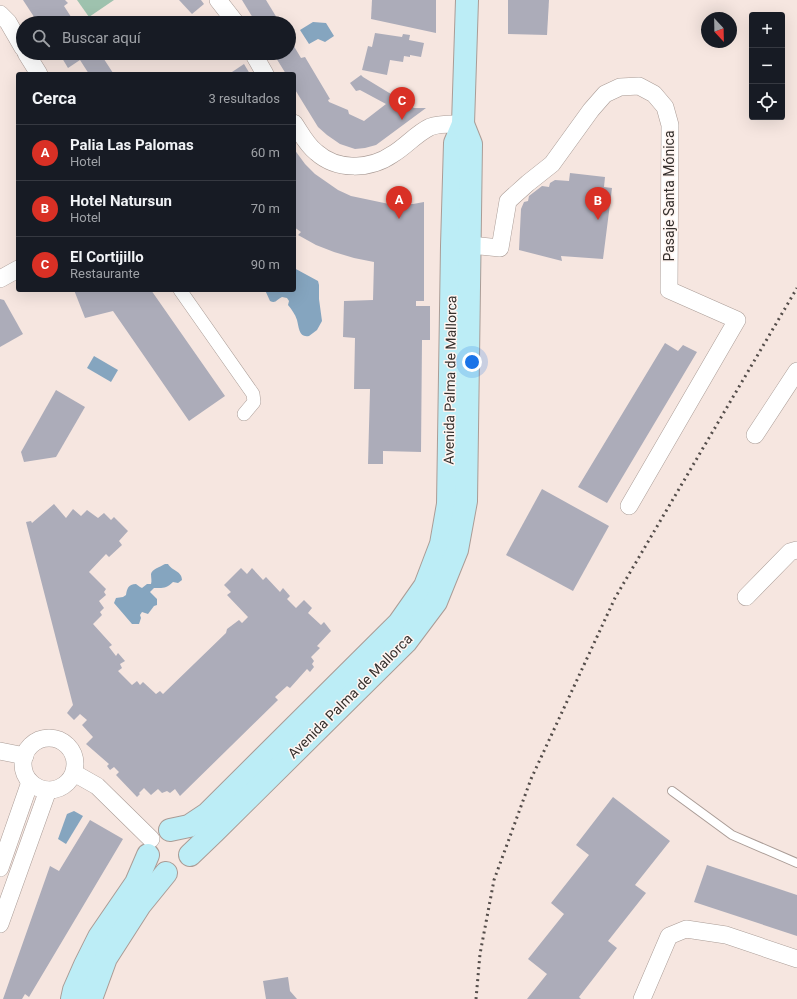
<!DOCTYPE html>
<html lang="es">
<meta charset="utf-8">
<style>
:root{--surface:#171b24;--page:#242831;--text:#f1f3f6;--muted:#9ea1a6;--line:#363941;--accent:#d93025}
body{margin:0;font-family:Roboto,sans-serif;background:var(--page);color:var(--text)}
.controls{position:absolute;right:12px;top:12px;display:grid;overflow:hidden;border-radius:4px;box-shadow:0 4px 16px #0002}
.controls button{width:36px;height:36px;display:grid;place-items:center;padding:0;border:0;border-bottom:1px solid var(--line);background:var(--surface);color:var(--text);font:20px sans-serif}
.compass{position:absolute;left:701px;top:12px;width:36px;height:36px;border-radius:50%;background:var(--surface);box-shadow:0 4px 16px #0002;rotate:158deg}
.you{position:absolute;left:472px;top:362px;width:14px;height:14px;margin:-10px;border:3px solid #fff;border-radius:50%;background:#1a73e8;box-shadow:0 0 0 6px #1a73e833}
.badge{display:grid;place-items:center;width:26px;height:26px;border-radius:50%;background:var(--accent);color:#fff;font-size:13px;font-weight:700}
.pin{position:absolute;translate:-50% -33px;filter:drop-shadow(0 1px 2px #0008)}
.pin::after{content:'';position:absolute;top:21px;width:14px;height:12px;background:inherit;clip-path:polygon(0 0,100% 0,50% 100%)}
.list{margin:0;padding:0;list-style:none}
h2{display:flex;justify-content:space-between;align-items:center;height:52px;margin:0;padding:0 16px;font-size:17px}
h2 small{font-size:13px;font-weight:400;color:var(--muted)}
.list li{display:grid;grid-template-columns:26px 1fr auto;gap:12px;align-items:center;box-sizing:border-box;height:56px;padding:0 16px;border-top:1px solid var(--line)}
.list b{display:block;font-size:15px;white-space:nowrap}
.list p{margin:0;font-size:13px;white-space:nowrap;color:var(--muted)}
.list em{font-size:13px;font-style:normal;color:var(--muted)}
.icon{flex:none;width:22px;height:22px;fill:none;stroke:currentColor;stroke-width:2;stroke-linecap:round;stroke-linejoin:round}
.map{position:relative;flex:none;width:797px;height:999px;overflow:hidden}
.search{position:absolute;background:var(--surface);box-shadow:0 4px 16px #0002;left:16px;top:16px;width:280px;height:44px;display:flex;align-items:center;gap:10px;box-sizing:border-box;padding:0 14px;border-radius:22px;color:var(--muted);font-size:15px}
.panel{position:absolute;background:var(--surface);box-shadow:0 4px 16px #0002;left:16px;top:72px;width:280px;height:220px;border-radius:4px}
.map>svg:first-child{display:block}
</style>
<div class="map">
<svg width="797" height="999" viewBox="0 0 797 999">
<rect width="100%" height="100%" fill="#f6e6e0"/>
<!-- green -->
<path fill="#9ec2ae" d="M77 0H114L89 17Z"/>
<!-- water -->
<g fill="#85a5bf">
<path d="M313 22 326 23 334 36 325 42 318 39 309 44 300 30Z"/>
<path d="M294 268 318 281 319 285V299L322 321 317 330 309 336C299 338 299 328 297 320 295 314 292 310 288 305L289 301 287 298 282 297C277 299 276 304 270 301L265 290H294Z"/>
<path d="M94 356 118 370 111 382 87 368Z"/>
<path d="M165 564H168C172 571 182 571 182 580L178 583 173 582C166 589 163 588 154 588L150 592 157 599V605L154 606 148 614 142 612 140 615 141 618 139 624H132L114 603 116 598 123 597 126 595C127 589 128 584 136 584L140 587 142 588 147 584H151C152 581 151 578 151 574 152 569 160 567 165 564Z"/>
<path d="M74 811 83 816 66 844 58 839 67 814Z"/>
</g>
<!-- building -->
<g fill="#acacb9">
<path d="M23 0H65L68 3 64 6 75 23H50L48 20 43 23H38Z"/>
<path d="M179 0H201L204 4 192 14Z"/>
<path d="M242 0H266L280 23H256Z"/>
<path d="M372 0H436V33L371 19Z"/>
<path d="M508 0H549L547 35 508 34Z"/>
<path d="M375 33 402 37 403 34 410 35 409 40 424 43 421 57 410 55V57L404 56 403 62 390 60 387 75 362 70 368 46 372 47Z"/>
<path d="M289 38 301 58 305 57 330 99 328 100 329 102 348 110 349 114 364 121 386 104 360 90 356 91 350 83 361 75 363 77 414 108H426L376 145 365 148 355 149 340 144 327 135 318 127 294 88V74H286L273 53H289Z"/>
<path d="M59 53H100L113 73 110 74H89L80 60 68 68Z"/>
<path d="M244 64 250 74H234L232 72Z"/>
<path d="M294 149 305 164 315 174 338 190 351 196 389 204H413L424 202V301H416V306H430V340H422L421 452 383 451V464H368L370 389H354L355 338 343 337 344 301 373 300 374 262 354 258 334 252 316 245 298 235 301 232 294 227Z"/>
<path d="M570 173 605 177 604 187 612 188 603 259 561 256 562 261 519 250 521 209 524 202 528 201 529 196 542 186 549 187 550 183 555 180 569 181Z"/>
<path d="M74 290H151L225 396 189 421 113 311 85 318Z"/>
<path d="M0 299 4 300 23 334 0 347Z"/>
<path d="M665 343 678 351 683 345 697 352 607 503 578 487Z"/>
<path d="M56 390 85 407 56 457 24 462 21 452Z"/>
<path d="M542 489 609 526 573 591 506 555Z"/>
<path d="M54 504 66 518 73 509 81 516 87 510 98 518 104 513 111 520 114 517 128 531 119 541 122 545 109 557 106 554 89 572 106 589 104 592 106 595 99 601 104 608 100 612 102 615 93 624 112 645 109 647 116 656 118 653 125 661 120 664 122 668 118 671 132 685 137 681 140 685 143 682 156 694 160 691 163 694 226 633 227 629 239 620 242 623 248 617 227 595 231 592 224 585 241 568 247 574 252 568 263 580 266 577 280 592 283 588 290 596 287 599 296 608 304 600 312 608 308 613 321 625 324 622 331 631 317 646 320 648 311 657 314 661 312 664 314 667 310 672 307 669 290 688 287 686 275 697 278 700 180 796 175 789 170 793 167 791 162 793 158 789 151 795 144 788 139 793 140 794 137 797 116 775 119 772 114 767 110 770 107 766 109 764 86 744 93 737 82 725 87 720 80 714 74 720 67 713 73 705 26 522 31 521 32 523Z"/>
<path d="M613 797 670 841 635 885 646 893 608 941 617 948 579 997 581 999H527L547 974 528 959 564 914 551 903 589 855 576 845Z"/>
<path d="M90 820 123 839 29 997 25 994 22 999H3L50 866 59 871Z"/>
<path d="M707 865 797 895V936L694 902Z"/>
<path d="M288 977 290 991 297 999H266L263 981Z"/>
</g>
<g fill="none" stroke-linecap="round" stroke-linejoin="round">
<defs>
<path id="service" d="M672 791 732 835 797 863"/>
<path id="pedestrian" d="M180 290 253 394 254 402 244 414"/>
<g id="minor">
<path d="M218 0 236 23"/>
<path d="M0 14 8 22 23 48"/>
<path d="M26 53 39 74"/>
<path d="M253 53 265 74"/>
<path d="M294 123C301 133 306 144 316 152 337 171 370 170 393 154 405 147 417 133 430 127 440 123 453 124 463 124"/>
<path d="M470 245 500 248 508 201 528 183 552 164 591 110 605 94 620 87 639 86 654 94 665 107 670 125 669 290 737 320 629 506"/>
<path d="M0 279 18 269"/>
<path d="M755 435 797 371"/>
<path d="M746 597 790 552 797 550"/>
<circle cx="49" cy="764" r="26"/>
<path d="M0 751 25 756"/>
<path d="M74 773 97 786 151 839"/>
<path d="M0 868 30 782"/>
<path d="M0 924 48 790"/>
<path d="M642 999 669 936 686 929 726 935 797 959"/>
</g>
<g id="secondary">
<path d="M170 830 189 826 207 814 399 623 425 586 441 544 448 504 452 246 455 143 463 124 467 0"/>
<path d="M190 855 215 831 406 642 436 602 457 550 466 501 471 144 463 124"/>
<path d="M72 999 74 990 85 965 99 937 136 883 148 855"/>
<path d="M91 999 106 958 140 905 166 873"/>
</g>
</defs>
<!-- service casing -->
<use href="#service" stroke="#aa9c96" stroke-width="10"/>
<!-- pedestrian casing -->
<use href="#pedestrian" stroke="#aa9c96" stroke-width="14"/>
<!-- minor casing -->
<use href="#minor" stroke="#aa9c96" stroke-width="18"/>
<!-- secondary casing -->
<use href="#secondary" stroke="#aa9c96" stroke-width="24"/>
<!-- service -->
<use href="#service" stroke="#fff" stroke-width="8"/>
<!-- pedestrian -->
<use href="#pedestrian" stroke="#fff" stroke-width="13"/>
<!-- minor -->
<use href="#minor" stroke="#fff" stroke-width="17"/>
<!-- secondary -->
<use href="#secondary" stroke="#bcedf6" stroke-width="22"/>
<!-- rail -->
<path stroke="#544d4a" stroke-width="3" stroke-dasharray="2 4" stroke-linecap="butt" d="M476 999 480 954 494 880 531 779 615 598 797 288"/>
</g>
<g text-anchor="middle" stroke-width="3" stroke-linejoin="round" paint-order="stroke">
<!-- street labels -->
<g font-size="14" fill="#342f2c" stroke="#fff5f1">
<text transform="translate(669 196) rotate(-90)" y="5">Pasaje Santa Mónica</text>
<text transform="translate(450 380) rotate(-89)" y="5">Avenida Palma de Mallorca</text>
<text transform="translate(350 696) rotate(-45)" y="5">Avenida Palma de Mallorca</text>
</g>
</g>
</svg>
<div class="controls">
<button>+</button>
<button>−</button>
<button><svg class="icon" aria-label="locate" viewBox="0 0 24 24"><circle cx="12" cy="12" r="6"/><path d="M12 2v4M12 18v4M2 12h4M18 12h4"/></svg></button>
</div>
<svg class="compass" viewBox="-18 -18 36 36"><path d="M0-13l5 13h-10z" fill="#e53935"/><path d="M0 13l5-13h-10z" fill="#9ea1a6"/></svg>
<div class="you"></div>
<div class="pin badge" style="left:399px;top:219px">A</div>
<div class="pin badge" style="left:598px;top:220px">B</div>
<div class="pin badge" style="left:402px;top:120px">C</div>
<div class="search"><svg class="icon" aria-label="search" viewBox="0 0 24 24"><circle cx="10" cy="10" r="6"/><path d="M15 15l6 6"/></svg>Buscar aquí</div>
<section class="panel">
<h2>Cerca<small>3 resultados</small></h2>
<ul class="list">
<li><span class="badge">A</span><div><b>Palia Las Palomas</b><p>Hotel</p></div><em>60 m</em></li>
<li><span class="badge">B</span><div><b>Hotel Natursun</b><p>Hotel</p></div><em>70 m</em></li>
<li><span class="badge">C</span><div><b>El Cortijillo</b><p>Restaurante</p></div><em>90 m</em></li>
</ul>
</section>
</div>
